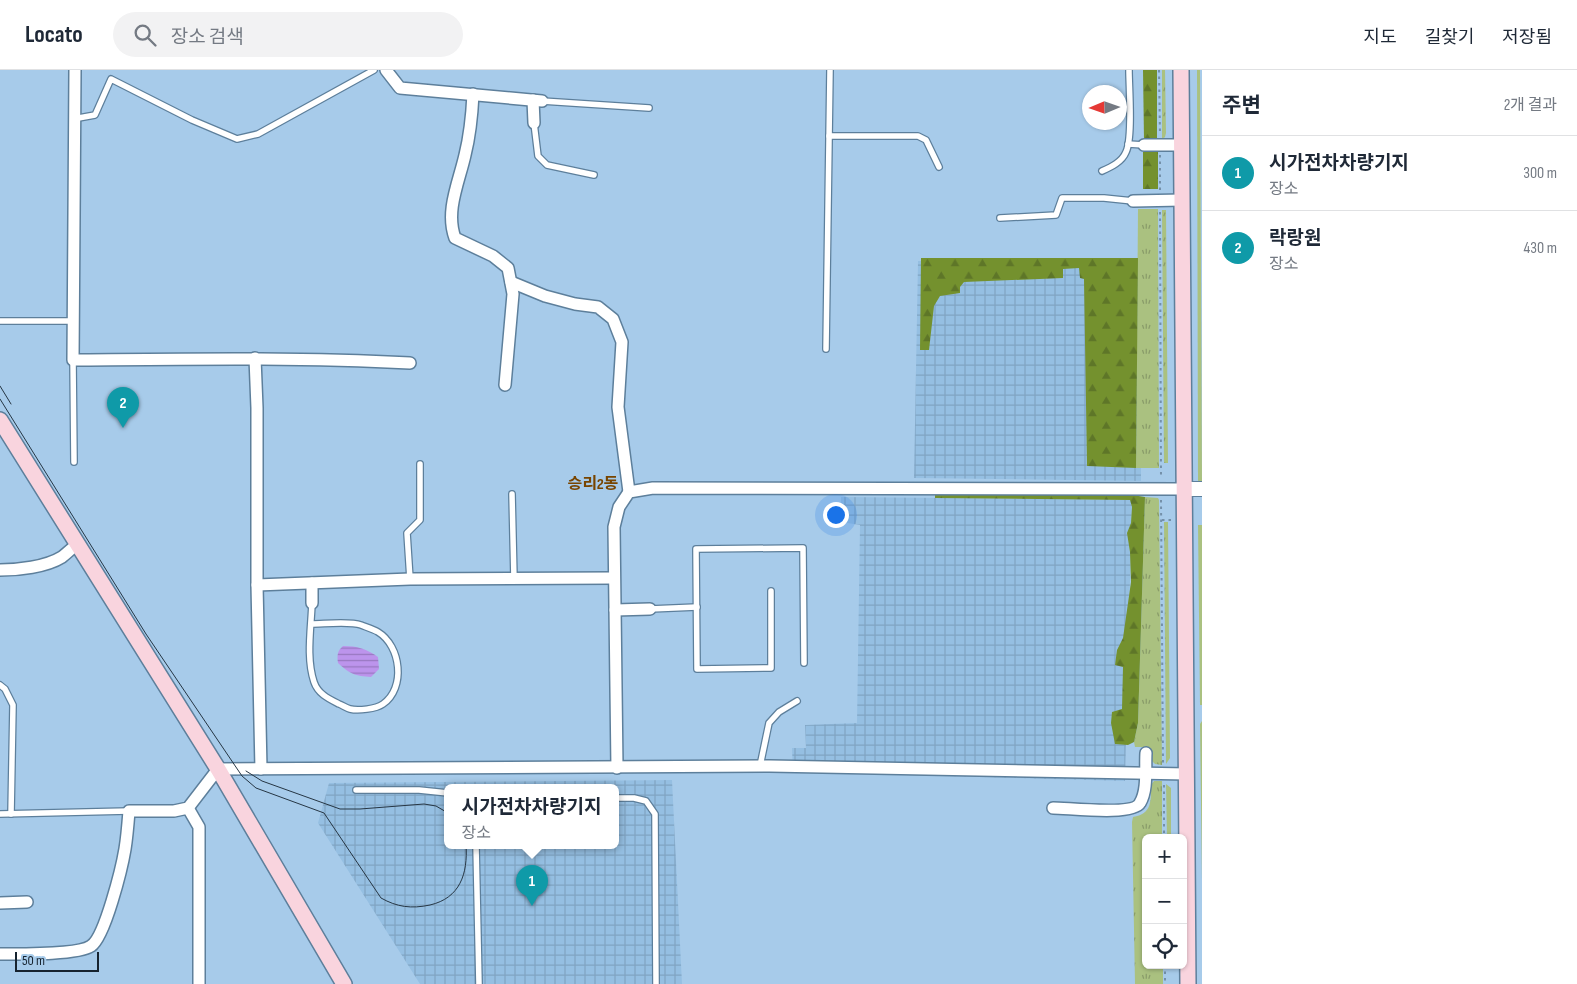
<!DOCTYPE html>
<html lang="ko">
<meta charset="utf-8">
<style>
:root{--surface:#fff;--page:#f2f2f3;--text:#1f2937;--muted:#747a83;--line:#e0e1e3;--accent:#945a17}
body{margin:0;font-family:"Sofia Sans Condensed","Noto Sans KR",sans-serif;background:var(--page);color:var(--text)}
.controls{position:absolute;right:15px;bottom:15px;display:grid;overflow:hidden;border-radius:8px;box-shadow:0 1px 4px #0004}
.controls button{width:45px;height:45px;display:grid;place-items:center;padding:0;border:0;border-bottom:1px solid var(--line);background:var(--surface);color:var(--text);font:25px sans-serif}
.compass{position:absolute;left:1082px;top:15px;width:45px;height:45px;border-radius:50%;background:var(--surface);box-shadow:0 1px 4px #0004;rotate:268deg}
.scale{position:absolute;left:15px;bottom:12px;width:84px;box-sizing:border-box;padding-left:5px;border:2px solid #16232f;border-top:0;font-size:14px;line-height:18px;white-space:nowrap;color:#16232f;-webkit-text-stroke:4px #a7cbea;paint-order:stroke}
.you{position:absolute;left:835px;top:444px;width:18px;height:18px;margin:-12px;border:4px solid #fff;border-radius:50%;background:#1a73e8;box-shadow:0 0 0 8px #1a73e833}
.badge{display:grid;place-items:center;width:32px;height:32px;border-radius:50%;background:var(--accent);color:#fff;font-size:16px;font-weight:700}
.pin{position:absolute;translate:-50% -41px;filter:drop-shadow(0 1px 2px #0008)}
.pin::after{content:'';position:absolute;top:26px;width:18px;height:15px;background:inherit;clip-path:polygon(0 0,100% 0,50% 100%)}
.popup{position:absolute;left:444px;top:714px;width:175px;height:65px;box-sizing:border-box;display:grid;place-content:center;border-radius:8px;background:var(--surface);filter:drop-shadow(0 1px 4px #0005);font-size:16px;white-space:nowrap;color:var(--muted)}
.popup b{font-size:19px;color:var(--text)}
.popup::after{content:'';position:absolute;left:50%;top:100%;margin-left:-10px;border:10px solid transparent;border-top-color:var(--surface)}
.list{margin:0;padding:0;list-style:none}
h2{display:flex;justify-content:space-between;align-items:center;height:65px;margin:0;padding:0 20px;font-size:21px}
h2 small{font-size:16px;font-weight:400;color:var(--muted)}
.list li{display:grid;grid-template-columns:32px 1fr auto;gap:15px;align-items:center;box-sizing:border-box;height:75px;padding:0 20px;border-top:1px solid var(--line)}
.list b{display:block;font-size:19px;white-space:nowrap}
.list p{margin:0;font-size:16px;white-space:nowrap;color:var(--muted)}
.list em{font-size:16px;font-style:normal;color:var(--muted)}
.icon{flex:none;width:28px;height:28px;fill:none;stroke:currentColor;stroke-width:2;stroke-linecap:round;stroke-linejoin:round}
.map{position:relative;flex:none;width:1202px;height:914px;overflow:hidden}
header{display:flex;align-items:center;gap:30px;box-sizing:border-box;height:70px;padding:0 25px;background:var(--surface);border-bottom:1px solid var(--line)}
header strong{font-size:24px}
nav{display:flex;gap:28px;margin-inline-start:auto;font-size:18px}
.search{width:350px;height:45px;background:var(--page);display:flex;align-items:center;gap:12px;box-sizing:border-box;padding:0 18px;border-radius:28px;color:var(--muted);font-size:19px}
main{display:flex}
aside{flex:1;background:var(--surface)}
.map>svg:first-child{display:block}
</style>
<header>
<strong>Locato</strong>
<div class="search"><svg class="icon" aria-label="search" viewBox="0 0 24 24"><circle cx="10" cy="10" r="6"/><path d="M15 15l6 6"/></svg>장소 검색</div>
<nav><a>지도</a><a>길찾기</a><a>저장됨</a></nav>
</header>
<main>
<div class="map">
<svg width="1202" height="914" viewBox="0 0 1202 914">
<defs>
<pattern id="industrial-grid" width="8" height="8" patternUnits="userSpaceOnUse" patternTransform="scale(1.25)"><rect width="8" height="8" fill="#95bfe2"/><path d="M0 4h8M4 0v8" fill="none" stroke="#80a4c2"/></pattern>
<pattern id="grass-tufts" width="24" height="20" patternUnits="userSpaceOnUse" patternTransform="scale(1.25)"><rect width="24" height="20" fill="#aac180"/><path d="M3 7l-1-3M5 7V3M7 7l1-3M15 17l-1-3M17 17v-4M19 17l1-3" fill="none" stroke="#899c69"/></pattern>
<pattern id="forest-firs" width="22" height="20" patternUnits="userSpaceOnUse" patternTransform="scale(1.25)"><rect width="22" height="20" fill="#74912e"/><path d="M5 1l3.5 6h-7zM16 11l3.5 6h-7z" fill="#5e7628"/></pattern>
<pattern id="water-rules" width="6" height="5" patternUnits="userSpaceOnUse" patternTransform="scale(1.25)"><rect width="6" height="5" fill="#bc94ec"/><path d="M0 2.5h6" fill="none" stroke="#9878c0"/></pattern>
</defs>
<rect width="100%" height="100%" fill="#a7cbea"/>
<!-- industrial -->
<g fill="url(#industrial-grid)" fill-rule="evenodd">
<path d="M918 191 1141 193V411L914 408Z"/>
<path d="M841 427 1132 430 1125 711 793 702 792 678H806L805 655 857 653 860 455 841 452Z"/>
<path d="M672 710 682 914H420L318 753 329 713ZM448 717H616V775H448Z"/>
</g>
<!-- grass -->
<g fill="url(#grass-tufts)">
<path d="M1162 0H1165L1166 63 1165 67 1162 69Z"/>
<path d="M1197 0H1200L1202 411H1198Z"/>
<path d="M1138 139H1158L1159 398H1136Z"/>
<path d="M1162 140H1166L1168 393H1164Z"/>
<path d="M1145 427 1158 428 1159 430 1162 695 1155 694 1152 691 1149 677H1135L1134 672 1138 653Z"/>
<path d="M1164 452H1168L1170 688 1166 694Z"/>
<path d="M1198 455H1202V635H1200Z"/>
<path d="M1202 651V811L1200 654Z"/>
<path d="M1154 711H1162V768H1146V895H1163V914H1135L1132 752 1133 747C1152 744 1151 731 1151 715Z"/>
<path d="M1166 714 1171 718V768H1167Z"/>
</g>
<!-- forest -->
<g fill="url(#forest-firs)">
<path d="M1143 0H1157V70H1144Z"/>
<rect x="1143" y="82" width="15" height="37"/>
<path d="M921 188H1138L1136 398 1087 396 1084 209 1080 208 1079 198 1063 199V208L964 212 960 217V223L940 226 934 236 929 280H920Z"/>
<path d="M935 422 1132 425 1145 427 1138 653 1134 672 1128 675 1115 674 1111 653 1112 642 1122 639 1123 597 1115 595 1117 580 1123 568 1131 512 1130 482 1127 463 1131 453 1132 437 1130 430 935 428Z"/>
</g>
<!-- water -->
<path fill="url(#water-rules)" d="M343 576C357 576 367 579 378 587L379 599 371 607C355 606 350 604 338 593 337 586 337 581 343 576Z"/>
<g fill="none" stroke-linecap="round" stroke-linejoin="round">
<defs>
<g id="service">
<path d="M542 31 649 38"/>
<path d="M73 49 95 45 111 9 192 50 237 69 258 64 374 0"/>
<path d="M534 53 538 86 547 95 594 105"/>
<path d="M829 66H918L926 70 939 97"/>
<path d="M1128 74 1144 75"/>
<path d="M1102 101C1111 97 1122 92 1126 82 1133 68 1129 18 1129 0"/>
<path d="M1000 148 1056 145 1062 128H1104L1133 131"/>
<path d="M0 251H73"/>
<path d="M826 279 830 0"/>
<path d="M73 290 74 392"/>
<path d="M512 424 514 509"/>
<path d="M410 509 407 463 420 450V394"/>
<path d="M771 521V598L697 599 696 479 803 478 804 593"/>
<path d="M650 539 697 537"/>
<path d="M311 554C324 554 350 551 361 555 366 557 373 559 378 562 401 576 406 618 383 634 376 639 358 641 350 639 346 638 342 635 339 634 329 629 318 624 314 612 306 588 311 559 312 533"/>
<path d="M0 615 5 619 13 635 11 744"/>
<path d="M760 696 769 653 779 642 797 631"/>
<path d="M356 720H419L448 723"/>
<path d="M616 728H634L646 731 655 744 656 914"/>
<path d="M0 744 129 741"/>
<path d="M476 775 479 914"/>
</g>
<g id="minor">
<path d="M75 0 73 290C186 289 298 287 410 293"/>
<path d="M386 0 400 18 542 31"/>
<path d="M473 24C472 45 470 65 465 85 459 112 445 141 455 168L493 186 508 198 513 224 505 315"/>
<path d="M533 30 534 53"/>
<path d="M1144 75H1181"/>
<path d="M1133 131 1182 130"/>
<path d="M511 212 545 226 575 234 598 237 613 249 622 272 618 337 629 422"/>
<path d="M255 288 257 338V515L261 699"/>
<path d="M0 500C18 500 46 497 62 487 67 483 72 478 78 474"/>
<path d="M257 515 410 509 614 508"/>
<path d="M312 533V513"/>
<path d="M615 540 650 539"/>
<path d="M617 698 614 457 619 437 629 422 653 418 1184 419"/>
<path d="M188 738 199 757V914"/>
<path d="M1053 738C1069 738 1133 746 1140 733 1148 720 1145 698 1146 683"/>
<path d="M0 833 27 832"/>
<path d="M0 884C18 884 78 885 91 876 105 867 122 797 125 779 127 767 128 754 129 741H174L188 738 218 699 770 696 1187 704"/>
</g>
<path id="tertiary" d="M1184 419H1202"/>
<g id="secondary">
<path d="M1181 0 1188 914"/>
<path d="M0 350 218 699 344 914"/>
</g>
</defs>
<!-- service casing -->
<use href="#service" stroke="#5d7f9b" stroke-width="8"/>
<!-- minor casing -->
<use href="#minor" stroke="#5d7f9b" stroke-width="14"/>
<!-- tertiary casing -->
<use href="#tertiary" stroke="#5d7f9b" stroke-width="16"/>
<!-- secondary casing -->
<use href="#secondary" stroke="#5d7f9b" stroke-width="18"/>
<!-- path -->
<g stroke="#7490a9" stroke-width="2" stroke-dasharray="2.5 4" stroke-linecap="butt">
<path d="M1159 0 1160 65"/>
<path d="M1160 85V120"/>
<path d="M1160 142 1161 408"/>
<path d="M1161 430 1163 693"/>
<path d="M1162 450H1172"/>
<path d="M1164 715V768"/>
<path d="M1165 895V914"/>
</g>
<!-- service -->
<use href="#service" stroke="#fff" stroke-width="5.5"/>
<!-- minor -->
<use href="#minor" stroke="#fff" stroke-width="11"/>
<!-- tertiary -->
<use href="#tertiary" stroke="#fff" stroke-width="14"/>
<!-- secondary -->
<use href="#secondary" stroke="#f9d4de" stroke-width="15"/>
<!-- tram -->
<g stroke="#263644" stroke-width="1">
<path d="M0 316 11 334"/>
<path d="M0 329 146 564 242 706 256 718 324 743 381 828C397 837 411 839 430 835 460 828 468 804 466 775"/>
<path d="M246 701 262 711 340 739H360L424 734 436 736 448 743"/>
</g>
</g>
<g text-anchor="middle" stroke-width="5" stroke-linejoin="round" paint-order="stroke">
<!-- quarter labels -->
<g font-size="16" font-weight="bold" fill="#784500" stroke="#a7cbea">
<text x="593" y="419">승리2동</text>
</g>
</g>
</svg>
<div class="controls">
<button>+</button>
<button>−</button>
<button><svg class="icon" aria-label="locate" viewBox="0 0 24 24"><circle cx="12" cy="12" r="6"/><path d="M12 2v4M12 18v4M2 12h4M18 12h4"/></svg></button>
</div>
<svg class="compass" viewBox="-18 -18 36 36"><path d="M0-13l5 13h-10z" fill="#e53935"/><path d="M0 13l5-13h-10z" fill="#747a83"/></svg>
<div class="scale">50 m</div>
<div class="you"></div>
<div class="pin badge" style="left:532px;top:836px;background:#0f9aa8">1</div>
<div class="popup"><b>시가전차차량기지</b>장소</div>
<div class="pin badge" style="left:123px;top:358px;background:#0f9aa8">2</div>
</div>
<aside>
<h2>주변<small>2개 결과</small></h2>
<ul class="list">
<li><span class="badge" style="background:#0f9aa8">1</span><div><b>시가전차차량기지</b><p>장소</p></div><em>300 m</em></li>
<li><span class="badge" style="background:#0f9aa8">2</span><div><b>락랑원</b><p>장소</p></div><em>430 m</em></li>
</ul>
</aside>
</main>
